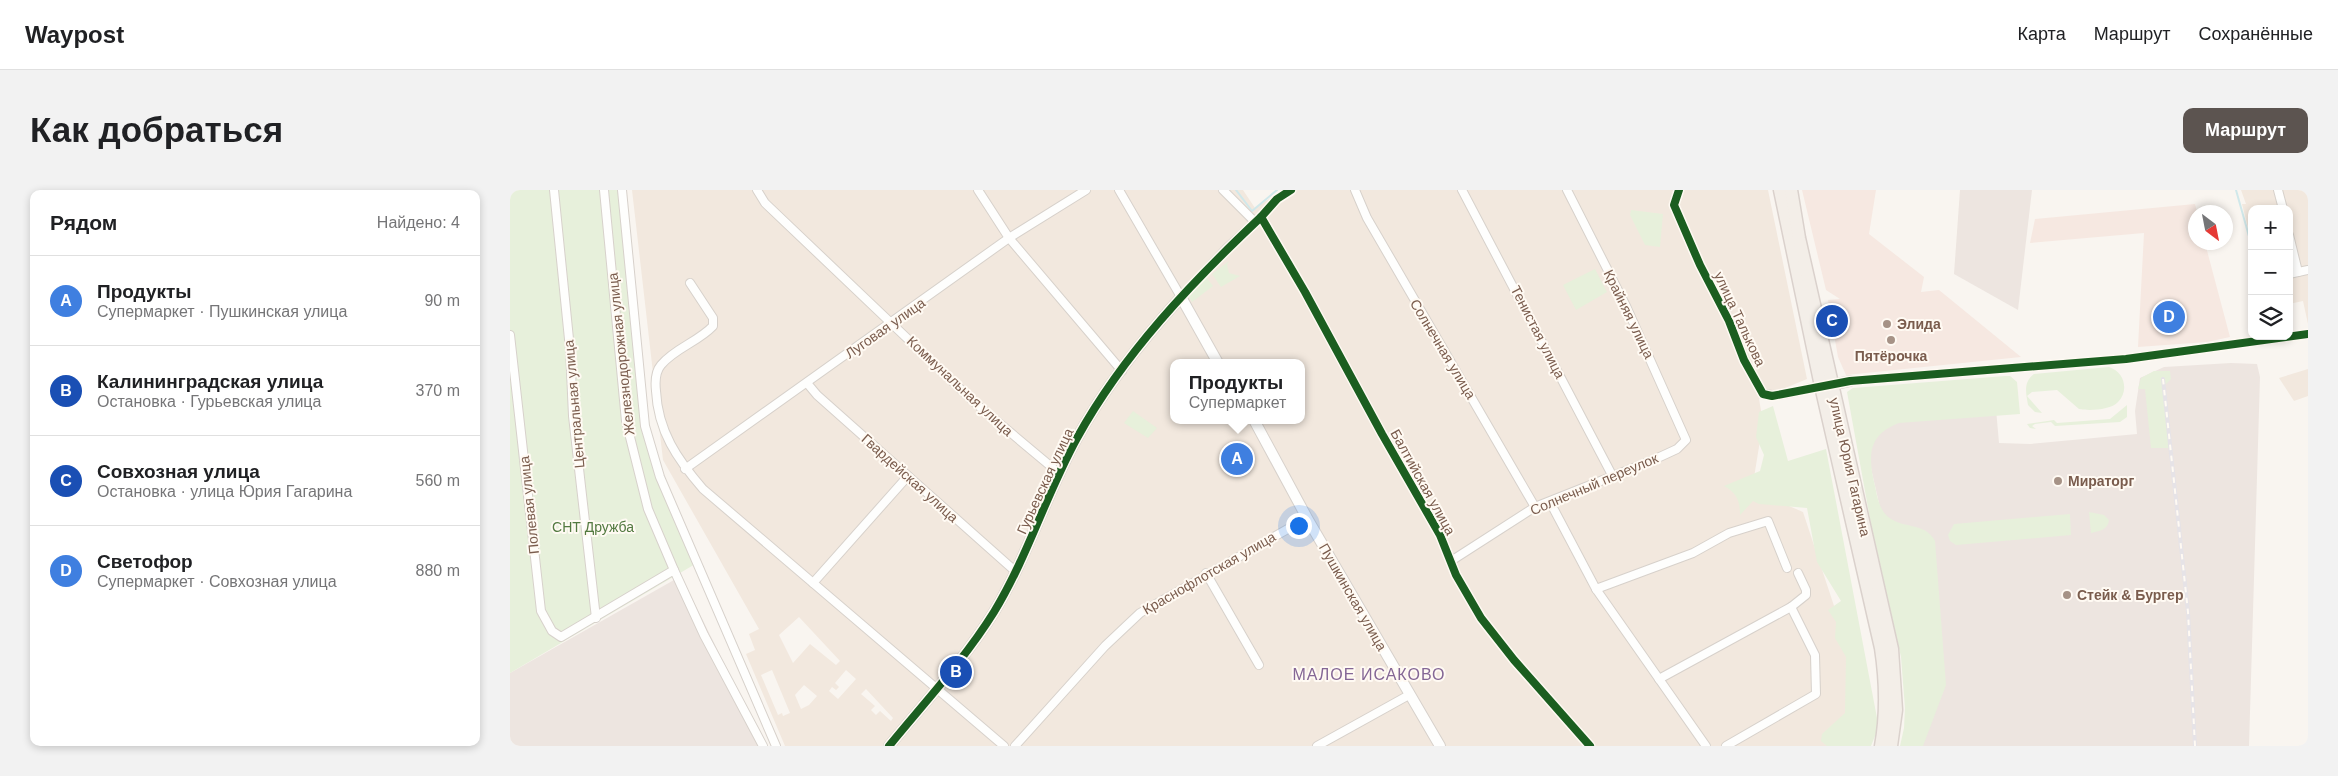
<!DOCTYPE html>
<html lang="ru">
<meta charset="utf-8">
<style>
:root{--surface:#fff;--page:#f2f2f2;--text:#202124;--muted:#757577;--line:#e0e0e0;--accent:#5c5450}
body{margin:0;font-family:Helvetica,sans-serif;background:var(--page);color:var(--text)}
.controls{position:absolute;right:15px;top:15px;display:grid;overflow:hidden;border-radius:10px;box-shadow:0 2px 8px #0003}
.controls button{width:45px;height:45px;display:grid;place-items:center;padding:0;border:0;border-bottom:1px solid var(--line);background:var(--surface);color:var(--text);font:25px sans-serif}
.compass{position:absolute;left:1678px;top:15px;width:45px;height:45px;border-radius:50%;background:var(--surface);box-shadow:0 2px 8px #0003;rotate:148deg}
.you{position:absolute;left:788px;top:335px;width:18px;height:18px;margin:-12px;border:4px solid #fff;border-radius:50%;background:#1a73e8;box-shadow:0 0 0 8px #1a73e833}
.badge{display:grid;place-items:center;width:32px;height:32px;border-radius:50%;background:var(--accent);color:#fff;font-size:16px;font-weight:700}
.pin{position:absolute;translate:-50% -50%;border:2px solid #fff;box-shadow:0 1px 5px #0006}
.popup{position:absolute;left:660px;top:169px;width:135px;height:65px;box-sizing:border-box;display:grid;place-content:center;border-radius:10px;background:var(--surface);filter:drop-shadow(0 1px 4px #0005);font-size:16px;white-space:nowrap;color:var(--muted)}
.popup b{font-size:19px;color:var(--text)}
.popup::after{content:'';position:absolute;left:50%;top:100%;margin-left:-10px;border:10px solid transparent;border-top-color:var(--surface)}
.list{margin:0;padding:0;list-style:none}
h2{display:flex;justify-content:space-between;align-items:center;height:65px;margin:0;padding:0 20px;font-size:21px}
h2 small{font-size:16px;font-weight:400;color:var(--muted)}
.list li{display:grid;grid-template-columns:32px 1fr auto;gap:15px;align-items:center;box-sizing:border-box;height:90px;padding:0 20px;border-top:1px solid var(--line)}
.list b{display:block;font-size:19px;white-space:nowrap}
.list p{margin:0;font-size:16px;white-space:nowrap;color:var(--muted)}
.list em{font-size:16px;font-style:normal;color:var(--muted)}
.icon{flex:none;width:28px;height:28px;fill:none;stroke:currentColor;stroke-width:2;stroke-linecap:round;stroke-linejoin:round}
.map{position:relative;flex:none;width:1798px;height:556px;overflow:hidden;border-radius:10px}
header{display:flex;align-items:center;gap:30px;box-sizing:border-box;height:70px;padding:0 25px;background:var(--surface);border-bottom:1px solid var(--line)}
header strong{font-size:24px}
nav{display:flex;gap:28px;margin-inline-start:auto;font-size:18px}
.intro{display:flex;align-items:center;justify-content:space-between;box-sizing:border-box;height:120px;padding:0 30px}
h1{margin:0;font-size:35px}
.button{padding:12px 22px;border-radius:10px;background:var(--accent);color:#fff;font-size:18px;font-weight:700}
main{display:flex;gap:30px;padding:0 30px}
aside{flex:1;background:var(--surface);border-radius:10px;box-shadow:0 2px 8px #0003}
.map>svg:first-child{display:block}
</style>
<header>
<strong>Waypost</strong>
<nav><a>Карта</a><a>Маршрут</a><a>Сохранённые</a></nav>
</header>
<div class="intro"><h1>Как добраться</h1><a class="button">Маршрут</a></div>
<main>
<aside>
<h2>Рядом<small>Найдено: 4</small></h2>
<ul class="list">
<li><span class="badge" style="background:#3f7fe0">A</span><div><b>Продукты</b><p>Супермаркет · Пушкинская улица</p></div><em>90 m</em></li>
<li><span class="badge" style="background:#1a4fb4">B</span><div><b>Калининградская улица</b><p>Остановка · Гурьевская улица</p></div><em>370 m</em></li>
<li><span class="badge" style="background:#1a4fb4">C</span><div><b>Совхозная улица</b><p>Остановка · улица Юрия Гагарина</p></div><em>560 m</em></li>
<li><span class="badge" style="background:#3f7fe0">D</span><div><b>Светофор</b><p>Супермаркет · Совхозная улица</p></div><em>880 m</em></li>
</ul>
</aside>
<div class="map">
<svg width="1798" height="556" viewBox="0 0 1798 556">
<rect width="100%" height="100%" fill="#f9f5f0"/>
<!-- residential -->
<g fill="#f2e8de" fill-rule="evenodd">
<path d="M122 0H733L745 18 773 0H1258L1297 189 1249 209 1253 232 1242 300 1293 322 1365 540 1359 556H275L236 464 245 460 239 444 249 439 153 270ZM663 173H791V230H663ZM289 427 330 471 326 475 300 454 283 473 269 445ZM262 480 280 523 273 526 272 523 268 525 251 485ZM336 480 346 489 328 509 319 501 322 497 326 500 329 497 325 493ZM294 495 307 506 299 515 291 519 285 505ZM356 499 383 528 381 531 370 521 366 525 361 520 365 516 351 504Z"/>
<path d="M1731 0H1798V134L1793 111 1779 114V19H1742V37L1738 38 1732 14H1736Z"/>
<path d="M1798 179V206L1784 211 1769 188Z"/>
</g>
<!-- commercial -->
<g fill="#f6e8e1">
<path d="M1292 0H1366L1359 44 1414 87 1411 102 1429 100 1511 167 1336 185 1328 167 1318 110 1330 109 1316 100Z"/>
<path d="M1685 14 1687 22H1686V52L1695 53 1720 147 1697 152 1628 157 1634 43 1520 53 1525 29Z"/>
</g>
<!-- industrial -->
<g fill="#ede5e0">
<path d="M1450 0H1522L1508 120 1444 84Z"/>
<path d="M1721 173 1747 174 1750 187 1739 556H1408L1419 533 1345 208 1484 196 1489 253 1520 254 1627 244 1625 221 1630 188 1654 177Z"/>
<path d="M171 386 255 556H0V483Z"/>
</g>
<!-- green -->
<g fill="#e7f0db">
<path d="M0 0H113L135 215 143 251 155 294 187 373 0 483Z"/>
<path d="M1121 20 1153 24 1150 57 1135 55 1120 25Z"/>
<path d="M719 71 717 75 719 83 730 86 711 97 702 84Z"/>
<path d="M1085 79 1097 102 1066 120 1053 95Z"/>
<path d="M696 87 703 96 682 112 678 106Z"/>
<path d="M1599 177C1615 182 1619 201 1608 212 1601 220 1579 221 1569 219L1547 200 1522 202 1517 206 1532 223 1525 222 1518 215C1516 203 1513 192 1524 184Z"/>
<path d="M1644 181H1660L1661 189 1655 195 1659 258H1641L1635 199H1628L1631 188Z"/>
<path d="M1495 186H1500L1507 192 1510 224 1389 233C1357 245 1358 267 1365 296 1367 306 1369 317 1376 325 1391 340 1415 331 1425 351L1436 495 1413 556H1390L1394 538 1395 518 1391 467 1361 334 1337 202 1343 198Z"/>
<path d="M1617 215V227L1610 232 1545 236 1541 232 1525 234 1522 236 1526 239 1520 238 1517 234 1544 230 1547 233 1600 229Z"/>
<path d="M1263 216 1278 271 1316 259 1367 528V541L1361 556H1317L1311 551 1312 544 1335 523 1336 467 1325 448 1326 432 1318 420 1331 411 1307 372 1297 318 1249 314 1243 311 1230 325C1230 311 1227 303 1214 296L1250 281 1254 265 1246 247 1249 222Z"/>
<path d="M623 221 647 238 638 248 614 233Z"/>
<path d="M1579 322 1594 325 1599 330C1598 340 1589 341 1581 343Z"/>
<path d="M1560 324 1561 345 1446 355 1440 351 1438 345 1444 334Z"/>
</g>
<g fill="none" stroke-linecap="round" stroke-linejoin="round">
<!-- stream -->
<g stroke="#d0e8ea" stroke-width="2">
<path d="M726 0 742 21 767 0"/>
<path d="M1726 0 1742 57"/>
</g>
<defs>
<g id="minor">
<path d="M44 0 60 159 63 226 86 428"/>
<path d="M94 0 116 231 138 319 164 380"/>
<path d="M112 0 135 236 150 287 266 556"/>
<path d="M247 0 255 13 464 212 550 284"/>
<path d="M468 0 499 48 612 181"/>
<path d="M609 0 671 107 717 58 751 27"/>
<path d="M713 0 745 32"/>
<path d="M781 0 767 9 751 27 795 102 872 244 930 345 946 385 971 428 1004 470 1080 556"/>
<path d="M845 0 857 28 1025 317"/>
<path d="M952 0 1102 285"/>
<path d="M1169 0 1164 15 1190 75 1219 131 1234 170 1253 204C1273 208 1293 198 1313 196"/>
<path d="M1768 0 1773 19"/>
<path d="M1779 45 1788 82"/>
<path d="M1779 84 1798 80"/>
<path d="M180 93 203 128V136C188 152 165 158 151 175 145 182 145 192 146 201 148 241 167 269 193 299L494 556"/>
<path d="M0 145 31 421 42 441 51 447 164 380 194 445 253 556"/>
<path d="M1340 191 1616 169 1798 144"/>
<path d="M297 193 307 205 505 381"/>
<path d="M175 279 499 48 576 0"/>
<path d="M1040 312 1086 399 1196 556"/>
<path d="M941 371 1025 317 1141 271 1167 259 1176 250 1116 116 1057 0"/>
<path d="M696 383 749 475"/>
<path d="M303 393 398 286"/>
<path d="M1086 399 1183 363 1219 343 1258 331 1277 378"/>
<path d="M1149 489 1281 417 1296 405V400L1288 383"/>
<path d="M505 556 595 456 630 423 797 328"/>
<path d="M807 556 899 505"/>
<path d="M1216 556 1306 504 1305 465 1281 417"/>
</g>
<g id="tertiary">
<path d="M1322 195 1340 191"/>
<path d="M744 230 797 328 930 556"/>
<path d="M379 556C415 512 454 470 484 422 518 366 536 304 567 248 595 197 632 150 671 107L708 173"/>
</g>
<g id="primary">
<path d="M1270 0 1311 196 1371 458C1376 491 1377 523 1371 556"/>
<path d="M1281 0 1289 48 1382 459 1386 520 1381 556"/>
</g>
</defs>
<!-- minor casing -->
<use href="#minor" stroke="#d7d1cb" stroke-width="10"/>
<!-- tertiary casing -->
<use href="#tertiary" stroke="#d7d1cb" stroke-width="12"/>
<!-- primary casing -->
<use href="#primary" stroke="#dad1cc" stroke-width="15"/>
<!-- minor -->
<use href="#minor" stroke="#fefefd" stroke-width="8"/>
<!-- tertiary -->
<use href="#tertiary" stroke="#fefefd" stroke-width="10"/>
<!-- primary -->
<use href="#primary" stroke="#f3eee8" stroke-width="12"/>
<defs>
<path id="rail" d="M1653 189 1678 422 1685 556"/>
</defs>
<!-- rail casing -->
<use href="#rail" stroke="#e6e3e7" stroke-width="4"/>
<!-- rail -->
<use href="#rail" stroke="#fffaf3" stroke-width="2" stroke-dasharray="5.5" stroke-linecap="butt"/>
<defs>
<g id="cycleway">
<path d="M781 0 767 9 751 27 795 102 872 244 930 345 946 385 971 428 1004 470 1080 556"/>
<path d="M1169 0 1164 15 1190 75 1219 131 1234 170 1253 204 1262 206 1340 191 1616 169 1798 144"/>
<path d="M379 556C415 512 454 470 484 422 518 366 536 304 567 248 614 163 681 93 751 27"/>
</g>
</defs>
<!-- cycleway casing -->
<use href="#cycleway" stroke="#fffaf3" stroke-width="11"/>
<!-- cycleway -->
<use href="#cycleway" stroke="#1b5e20" stroke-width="8"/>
</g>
<!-- markers -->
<g fill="#a69286" stroke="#fffaf3" stroke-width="2">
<circle cx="1377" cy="134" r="5"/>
<circle cx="1381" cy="150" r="5"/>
<circle cx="1548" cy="291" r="5"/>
<circle cx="1557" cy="405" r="5"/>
</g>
<g text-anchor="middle" stroke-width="4" stroke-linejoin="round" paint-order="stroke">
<!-- street labels -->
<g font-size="14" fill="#7a5c4d" stroke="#fffaf3">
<text transform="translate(1119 124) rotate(64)" y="5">Крайняя улица</text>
<text transform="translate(1230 129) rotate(65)" y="5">улица Талькова</text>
<text transform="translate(375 138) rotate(-35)" y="5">Луговая улица</text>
<text transform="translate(1028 142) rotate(63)" y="5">Тенистая улица</text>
<text transform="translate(933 159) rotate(59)" y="5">Солнечная улица</text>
<text transform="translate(111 164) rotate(-96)" y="5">Железнодорожная улица</text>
<text transform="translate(450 196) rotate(43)" y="5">Коммунальная улица</text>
<text transform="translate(64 214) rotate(-95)" y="5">Центральная улица</text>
<text transform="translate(1340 277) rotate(77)" y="5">улица Юрия Гагарина</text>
<text transform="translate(400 288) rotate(42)" y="5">Гвардейская улица</text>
<text transform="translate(535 291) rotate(-65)" y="5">Гурьевская улица</text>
<text transform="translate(913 292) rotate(61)" y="5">Балтийская улица</text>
<text transform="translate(1084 294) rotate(-23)" y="5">Солнечный переулок</text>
<text transform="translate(19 315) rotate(-96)" y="5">Полевая улица</text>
<text transform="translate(699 383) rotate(-30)" y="5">Краснофлотская улица</text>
<text transform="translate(843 407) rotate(60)" y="5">Пушкинская улица</text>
</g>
<!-- poi labels -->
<g font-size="14" font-weight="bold" fill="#7a5c4d" stroke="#fffaf3" text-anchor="start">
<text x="1387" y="139">Элида</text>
<text x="1381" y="171" text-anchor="middle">Пятёрочка</text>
<text x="1558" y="296">Мираторг</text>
<text x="1567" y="410">Стейк &amp; Бургер</text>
</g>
<!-- park labels -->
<g font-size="14" fill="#537a41" stroke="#fffaf3">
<text x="83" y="342">СНТ Дружба</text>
</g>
<!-- quarter labels -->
<g font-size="16" letter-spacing="1" fill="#846695" stroke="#fffaf3">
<text x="859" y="490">МАЛОЕ ИСАКОВО</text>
</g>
</g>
</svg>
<div class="controls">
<button>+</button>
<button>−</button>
<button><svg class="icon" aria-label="layers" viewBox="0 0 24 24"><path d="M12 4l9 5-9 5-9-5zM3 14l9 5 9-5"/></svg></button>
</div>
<svg class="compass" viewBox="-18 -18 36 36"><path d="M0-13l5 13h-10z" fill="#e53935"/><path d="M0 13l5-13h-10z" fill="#757577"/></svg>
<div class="you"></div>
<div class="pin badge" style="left:727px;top:269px;background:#3f7fe0">A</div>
<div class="popup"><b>Продукты</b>Супермаркет</div>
<div class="pin badge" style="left:446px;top:482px;background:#1a4fb4">B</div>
<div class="pin badge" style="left:1322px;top:131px;background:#1a4fb4">C</div>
<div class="pin badge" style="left:1659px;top:127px;background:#3f7fe0">D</div>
</div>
</main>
